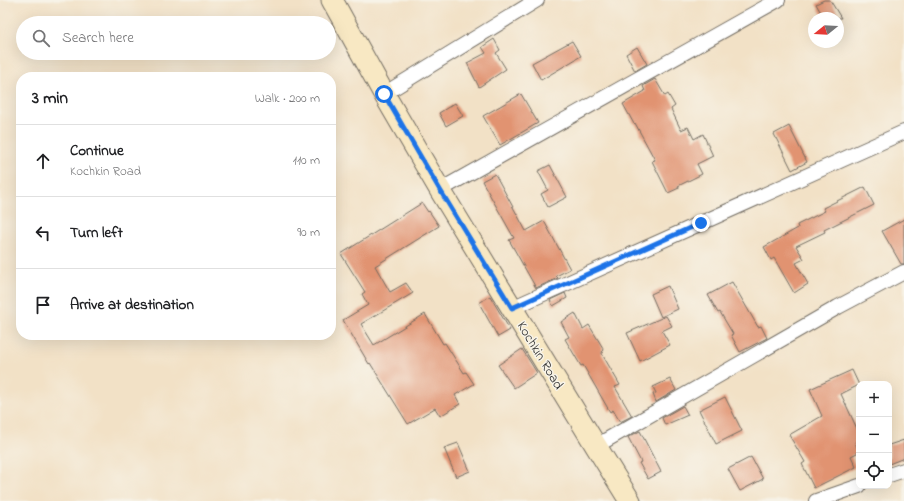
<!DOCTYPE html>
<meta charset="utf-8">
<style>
:root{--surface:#fff;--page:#f2f2f2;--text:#202124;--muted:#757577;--line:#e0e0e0}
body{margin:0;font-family:"Indie Flower",sans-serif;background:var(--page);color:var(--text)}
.controls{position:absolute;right:12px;bottom:12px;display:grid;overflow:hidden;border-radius:8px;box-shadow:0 4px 16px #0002}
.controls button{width:36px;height:36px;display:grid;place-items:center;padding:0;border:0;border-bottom:1px solid var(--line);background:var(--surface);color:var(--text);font:20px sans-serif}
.compass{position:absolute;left:808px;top:12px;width:36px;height:36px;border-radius:50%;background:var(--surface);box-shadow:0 4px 16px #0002;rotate:252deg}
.stop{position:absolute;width:12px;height:12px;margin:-9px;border:3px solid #1a73e8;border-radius:50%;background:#fff}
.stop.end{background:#1a73e8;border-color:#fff;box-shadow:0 1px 4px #0008}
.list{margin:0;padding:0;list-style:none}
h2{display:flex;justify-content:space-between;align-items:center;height:52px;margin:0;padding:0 16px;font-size:17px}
h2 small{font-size:13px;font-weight:400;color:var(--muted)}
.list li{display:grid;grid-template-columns:26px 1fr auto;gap:12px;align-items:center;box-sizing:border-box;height:72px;padding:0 16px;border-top:1px solid var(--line)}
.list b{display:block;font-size:15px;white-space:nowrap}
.list p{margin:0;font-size:13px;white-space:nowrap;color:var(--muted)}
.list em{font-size:13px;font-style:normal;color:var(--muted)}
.icon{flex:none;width:22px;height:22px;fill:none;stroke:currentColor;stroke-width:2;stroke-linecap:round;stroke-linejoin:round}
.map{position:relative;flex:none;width:904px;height:501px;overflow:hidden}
.search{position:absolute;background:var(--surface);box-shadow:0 4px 16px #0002;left:16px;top:16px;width:320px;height:44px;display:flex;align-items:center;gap:10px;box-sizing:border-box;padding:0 14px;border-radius:22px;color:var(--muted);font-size:15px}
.panel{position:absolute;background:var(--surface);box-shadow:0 4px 16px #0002;left:16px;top:72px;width:320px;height:268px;border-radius:16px}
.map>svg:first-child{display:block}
</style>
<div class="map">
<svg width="904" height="501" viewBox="0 0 904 501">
<rect width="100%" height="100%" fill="#f7f3e8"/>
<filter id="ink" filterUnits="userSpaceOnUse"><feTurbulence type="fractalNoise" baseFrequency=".025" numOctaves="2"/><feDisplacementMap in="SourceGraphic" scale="8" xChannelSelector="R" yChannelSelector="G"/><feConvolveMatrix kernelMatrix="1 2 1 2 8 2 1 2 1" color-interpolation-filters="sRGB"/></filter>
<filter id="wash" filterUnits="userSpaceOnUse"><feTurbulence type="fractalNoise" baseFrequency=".012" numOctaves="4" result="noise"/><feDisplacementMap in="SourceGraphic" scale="16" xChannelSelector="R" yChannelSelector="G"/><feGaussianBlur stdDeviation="0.9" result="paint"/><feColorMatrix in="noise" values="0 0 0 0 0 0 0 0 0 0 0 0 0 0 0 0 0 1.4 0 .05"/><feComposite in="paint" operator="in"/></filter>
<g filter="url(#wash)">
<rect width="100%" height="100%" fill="#f2e1c6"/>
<g id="blocks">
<!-- building -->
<g fill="#e19371">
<path d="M824 0H830L841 18H824L816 4Z"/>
<path d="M494 39 500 50 496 53 506 69 479 87 467 63 486 53 482 47Z"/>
<path d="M572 41 581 56 541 80 532 63Z"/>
<path d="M637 47 647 64 635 71 626 54Z"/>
<path d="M655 79 665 96 668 94 675 106 671 109 681 130 688 127 694 139 703 134 713 156 697 164 702 174 678 186 679 188 668 193 652 161 655 160 635 123 634 124 623 104 645 91 643 86Z"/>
<path d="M521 94 538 123 500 145 483 116Z"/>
<path d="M455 103 463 116 446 126 439 113Z"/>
<path d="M789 126 807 162 792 170 774 134Z"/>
<path d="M550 165 567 197 548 207 541 194 548 190 538 171Z"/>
<path d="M495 174 526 231 544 221 570 269 556 276 558 278 536 288 509 240 514 238 482 181Z"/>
<path d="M865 187 874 205 824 230 825 232 796 246 804 259 796 263 808 284 794 293 774 258 771 260 764 247 798 228 797 225 825 211 823 208Z"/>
<path d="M422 203 428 212 429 211 439 226 375 266 390 292 406 283 413 293 361 324 374 345 425 314 443 344 445 343 464 373 466 372 474 384 455 395 460 404 440 416 435 408 408 424 370 363 369 364 343 320 368 305 362 294 365 292 341 254Z"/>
<path d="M904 219V264H901L882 231Z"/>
<path d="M732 282 758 327 761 326 767 338 740 352 731 335 733 334 720 312 718 313 708 295Z"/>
<path d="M668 286 678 309 661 317 651 294Z"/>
<path d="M565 293 567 298 553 306 550 300Z"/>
<path d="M490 296 510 330 498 337 479 303Z"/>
<path d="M575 313 583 329 589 325 603 348 602 354 620 385 615 387 632 416 620 422 613 410 610 412 583 365 581 366 565 339 569 337 561 322Z"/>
<path d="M666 316 672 326 662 331 670 345 640 361 627 333Z"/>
<path d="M522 349 537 373 514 388 498 365Z"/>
<path d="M852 370 859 385 841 394 859 433V440L855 442 859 452 851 456 856 467 814 488 802 464 805 462 789 435 822 416 810 389Z"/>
<path d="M670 379 676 390 656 402 653 394 656 393 653 387Z"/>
<path d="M725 397 742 431 716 444 699 410Z"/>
<path d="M683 406 688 415 665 425 662 418Z"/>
<path d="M640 431 661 472 648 479 639 463 641 462 628 437Z"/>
<path d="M904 440V458L889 464V445Z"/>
<path d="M458 443 470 471 456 477 444 448Z"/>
<path d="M751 457 763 479 740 491 728 469Z"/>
</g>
</g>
</g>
<g filter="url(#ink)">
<use href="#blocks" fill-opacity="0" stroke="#716b61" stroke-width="1"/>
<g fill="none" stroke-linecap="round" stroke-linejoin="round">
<defs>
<g id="street">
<path d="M384 94 537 0"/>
<path d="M440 190 778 0"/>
<path d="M512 308 904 132"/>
<path d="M596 446 838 307 904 272"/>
<path d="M889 475 904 470"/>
<path d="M816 501 859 486"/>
</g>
<path id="secondary" d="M332 0 384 94 440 190 596 446 630 501"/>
</defs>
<!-- street casing -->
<use href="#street" stroke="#716b61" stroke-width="16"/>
<!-- secondary casing -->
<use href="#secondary" stroke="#716b61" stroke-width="23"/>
<!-- street -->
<use href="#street" stroke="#fff" stroke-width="14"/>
<!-- secondary -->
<use href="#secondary" stroke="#f8e8c3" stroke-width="21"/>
</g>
</g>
<g fill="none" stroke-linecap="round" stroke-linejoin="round" filter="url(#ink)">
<!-- route -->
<path stroke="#1a73e8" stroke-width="5" d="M384 94 440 190 512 308 701 223"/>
</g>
<g text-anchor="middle" stroke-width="3" stroke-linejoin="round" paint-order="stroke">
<!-- street labels -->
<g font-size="14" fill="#2b2b2b" stroke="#f7f3e8">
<text transform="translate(541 355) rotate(59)" y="5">Kochkin Road</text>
</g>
</g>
</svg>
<div class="controls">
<button>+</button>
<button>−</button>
<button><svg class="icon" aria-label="locate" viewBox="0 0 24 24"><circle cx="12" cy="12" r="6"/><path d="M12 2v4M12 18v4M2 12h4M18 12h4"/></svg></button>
</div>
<svg class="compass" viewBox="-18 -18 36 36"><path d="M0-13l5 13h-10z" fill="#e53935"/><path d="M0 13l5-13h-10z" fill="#757577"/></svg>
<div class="stop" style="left:384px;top:94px"></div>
<div class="stop end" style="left:701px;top:223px"></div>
<div class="search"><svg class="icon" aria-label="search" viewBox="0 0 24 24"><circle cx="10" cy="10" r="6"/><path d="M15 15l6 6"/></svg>Search here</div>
<section class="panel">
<h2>3 min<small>Walk · 200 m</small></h2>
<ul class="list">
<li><svg class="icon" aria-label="ahead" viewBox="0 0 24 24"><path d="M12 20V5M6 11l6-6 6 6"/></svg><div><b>Continue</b><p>Kochkin Road</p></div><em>110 m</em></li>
<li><svg class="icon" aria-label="left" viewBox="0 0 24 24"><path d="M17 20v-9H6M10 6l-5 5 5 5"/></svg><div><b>Turn left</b></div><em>90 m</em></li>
<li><svg class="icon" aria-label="arrive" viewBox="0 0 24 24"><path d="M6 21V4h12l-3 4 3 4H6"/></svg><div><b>Arrive at destination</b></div></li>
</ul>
</section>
</div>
